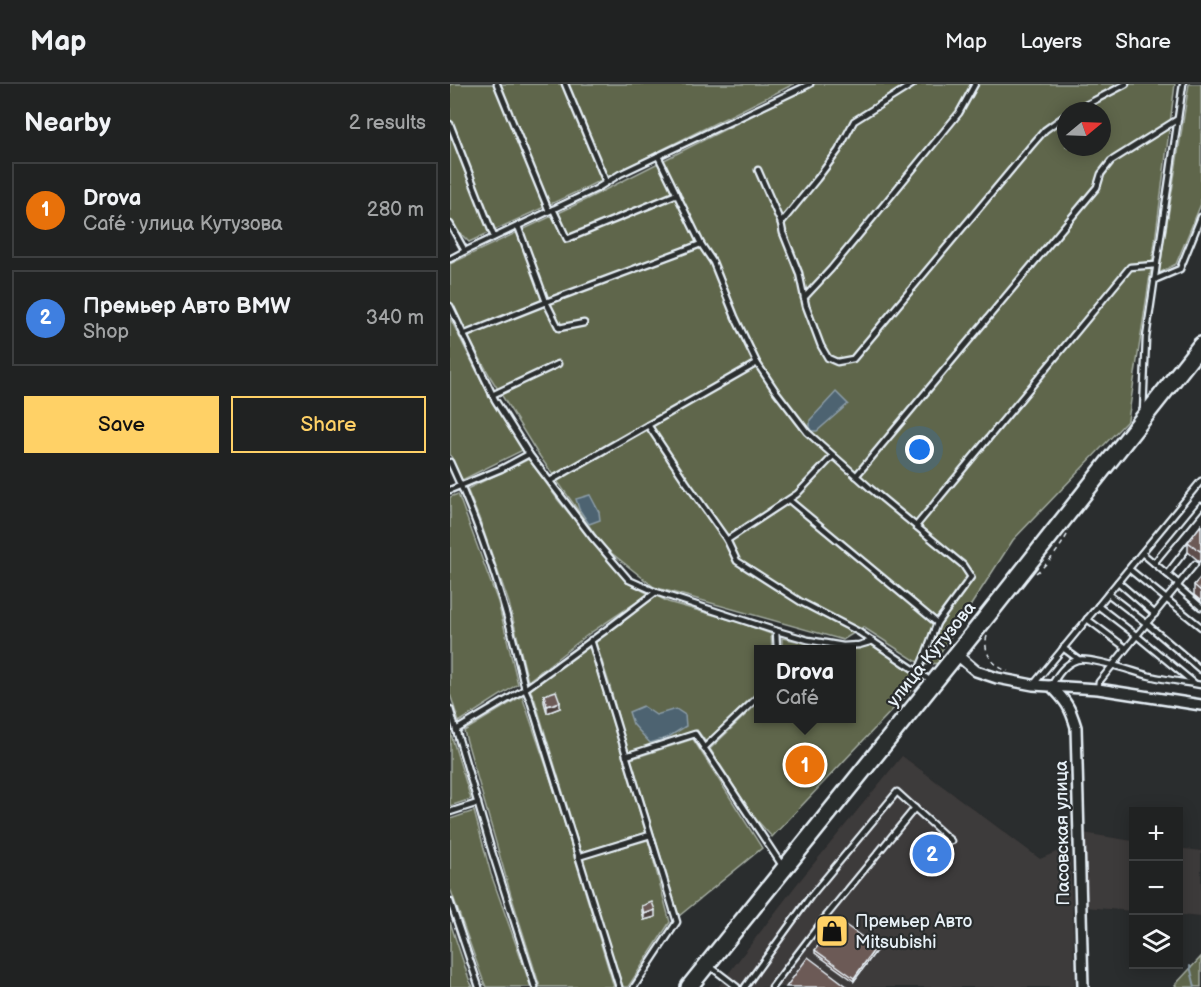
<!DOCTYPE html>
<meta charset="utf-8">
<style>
:root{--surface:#202222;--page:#2d2f2f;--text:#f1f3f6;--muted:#a2a4a5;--line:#3d3f40;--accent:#ffd166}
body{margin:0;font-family:"Balsamiq Sans",sans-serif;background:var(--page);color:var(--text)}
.controls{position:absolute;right:18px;bottom:18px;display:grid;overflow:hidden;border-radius:0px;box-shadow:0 3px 15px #0003}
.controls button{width:54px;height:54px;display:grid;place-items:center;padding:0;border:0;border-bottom:2px solid var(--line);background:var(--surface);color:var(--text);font:30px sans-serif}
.compass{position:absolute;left:607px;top:18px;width:54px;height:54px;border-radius:50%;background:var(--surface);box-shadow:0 3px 15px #0003;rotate:71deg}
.you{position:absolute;left:470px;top:366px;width:21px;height:21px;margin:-15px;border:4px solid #fff;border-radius:50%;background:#1a73e8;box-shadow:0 0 0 9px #1a73e833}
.badge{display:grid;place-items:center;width:39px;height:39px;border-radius:50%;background:var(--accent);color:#fff;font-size:20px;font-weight:700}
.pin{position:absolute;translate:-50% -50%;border:3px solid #fff;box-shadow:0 2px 6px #0006}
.popup{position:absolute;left:304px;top:561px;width:102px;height:78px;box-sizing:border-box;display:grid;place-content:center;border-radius:0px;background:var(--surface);filter:drop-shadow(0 2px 4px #0005);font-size:20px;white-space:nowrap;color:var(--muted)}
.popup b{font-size:22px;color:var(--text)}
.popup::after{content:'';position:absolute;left:50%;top:100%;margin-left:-12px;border:12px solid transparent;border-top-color:var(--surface)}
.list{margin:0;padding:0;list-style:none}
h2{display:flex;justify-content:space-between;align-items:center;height:78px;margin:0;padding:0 24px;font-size:26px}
h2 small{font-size:20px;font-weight:400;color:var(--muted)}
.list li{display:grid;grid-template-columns:39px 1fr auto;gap:18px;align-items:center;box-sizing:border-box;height:96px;margin:0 12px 12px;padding:0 12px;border:2px solid var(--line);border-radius:0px}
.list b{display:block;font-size:22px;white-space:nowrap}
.list p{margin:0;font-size:20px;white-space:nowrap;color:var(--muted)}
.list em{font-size:20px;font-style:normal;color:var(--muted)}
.actions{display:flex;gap:12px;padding:18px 24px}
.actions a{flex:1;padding:14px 0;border:2px solid var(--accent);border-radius:0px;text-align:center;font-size:21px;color:var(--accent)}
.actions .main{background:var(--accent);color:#111}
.icon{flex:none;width:33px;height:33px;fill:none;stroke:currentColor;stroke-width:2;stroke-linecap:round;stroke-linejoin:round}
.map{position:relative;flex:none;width:751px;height:903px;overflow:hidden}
header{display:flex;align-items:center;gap:36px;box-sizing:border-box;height:84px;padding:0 30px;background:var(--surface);border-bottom:2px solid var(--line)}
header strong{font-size:28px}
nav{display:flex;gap:33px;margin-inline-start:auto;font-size:21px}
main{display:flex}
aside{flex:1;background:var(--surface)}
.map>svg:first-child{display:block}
</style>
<header>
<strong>Map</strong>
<nav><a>Map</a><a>Layers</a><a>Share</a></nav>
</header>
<main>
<aside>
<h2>Nearby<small>2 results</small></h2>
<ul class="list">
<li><span class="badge" style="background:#e8710a">1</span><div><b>Drova</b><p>Café · улица Кутузова</p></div><em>280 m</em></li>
<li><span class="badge" style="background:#3f7fe0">2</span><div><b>Премьер Авто BMW</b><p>Shop</p></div><em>340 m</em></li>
</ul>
<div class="actions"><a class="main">Save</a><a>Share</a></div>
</aside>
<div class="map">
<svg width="751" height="903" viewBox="0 0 751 903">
<rect width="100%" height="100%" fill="#2a2d2e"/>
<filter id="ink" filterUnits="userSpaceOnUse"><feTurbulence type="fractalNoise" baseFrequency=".0167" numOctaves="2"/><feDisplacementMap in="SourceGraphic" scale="12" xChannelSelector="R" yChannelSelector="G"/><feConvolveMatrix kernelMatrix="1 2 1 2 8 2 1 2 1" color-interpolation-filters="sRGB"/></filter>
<g filter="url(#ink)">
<!-- built -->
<g fill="#3e3a3a">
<path d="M452 672 590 775 620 762 625 903H268L347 800Z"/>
<path d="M633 749 683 757V827L635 823Z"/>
<path d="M728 764 751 767V833L729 831Z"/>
</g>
<!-- green -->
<g fill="#5f664c" stroke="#a4aca2" stroke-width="1.5" fill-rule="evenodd">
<path d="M0 0H344L135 104 19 158 3 142 0 136Z"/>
<path d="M365 0H725L704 165 678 336 563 456 488 572 489 579 472 581 413 543 393 556 204 503 154 463 86 367 41 294 0 220V180L119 124ZM616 27H652V63H616Z"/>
<path d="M739 0H751V120L726 180 709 189Z"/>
<path d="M0 234 41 316 73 366 12 396 0 370Z"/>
<path d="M79 375 108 416 149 466 178 499 199 510 140 549 78 597 59 519 29 434 17 405Z"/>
<path d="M8 410 48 518 68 600 9 638 0 610V413Z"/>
<path d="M207 512 218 518 288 538 321 550 322 565 308 566V607L256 658 247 646 178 669 159 599 145 556Z"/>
<path d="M332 554 384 565H332Z"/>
<path d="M414 556 467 590 463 604 322 753 304 733 260 665 308 619V634H401V566L398 565Z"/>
<path d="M139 561 196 749 131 768 85 616 80 605Z"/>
<path d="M72 612 104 705 164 903H90L61 811 14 647Z"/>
<path d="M0 647 21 715 0 722Z"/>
<path d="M243 655 312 764 229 832 181 675Z"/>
<path d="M24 727 41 790 81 903H36L33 896 0 804V735Z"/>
<path d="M198 756 220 838 178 903H173L131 775Z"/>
<path d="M0 838 20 898 23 903H0Z"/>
<path d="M751 873V903H727L725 901Z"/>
</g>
<!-- water -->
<g fill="#4d6471" stroke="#8b9ca7" stroke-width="1.5">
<path d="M386 308 398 320 367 347H360V336Z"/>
<path d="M140 411 149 428 150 436 139 440 129 425 126 415Z"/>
<path d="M193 622 206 631 226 625 235 631 236 642 217 654 200 659 183 640 179 628Z"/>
</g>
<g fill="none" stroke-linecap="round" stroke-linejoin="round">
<!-- stream -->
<path stroke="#8b9ca7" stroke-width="2" d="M740 882 745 903"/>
<defs>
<g id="service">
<path d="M47 0 99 127"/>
<path d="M115 0 156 98"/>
<path d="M624 27 676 0"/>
<path d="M0 40 44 153"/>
<path d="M208 72 251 160 263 178 285 233 307 279"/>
<path d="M308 86 331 139 367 95 388 67 404 37 463 0"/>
<path d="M103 125 117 155 227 110"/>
<path d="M331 139 333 149 349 189 356 222 371 262 378 274 387 278 403 275 581 62 595 46 616 31"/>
<path d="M0 140 15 167 146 105 170 90 360 0"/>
<path d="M0 175 15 167"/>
<path d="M704 196 730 185 751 133"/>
<path d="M354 214 381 185 509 29 525 0"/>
<path d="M0 222 45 316 79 370 51 385 0 406"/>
<path d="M134 239 109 244 96 218 251 160"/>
<path d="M13 251 96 218 68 142"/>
<path d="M42 311 108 280"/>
<path d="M693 328 696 254 733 0"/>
<path d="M198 341 236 398 277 456"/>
<path d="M79 370 142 453 179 496 206 508"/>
<path d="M383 372 347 410 277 456 287 477 351 518 409 548 481 597"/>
<path d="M0 378C34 450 58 527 75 605L80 616 169 903"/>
<path d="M406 392 647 103 651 90 661 77 728 35"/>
<path d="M100 397 307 279 325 306 357 348 421 405 513 481 521 493 487 539 475 571 468 587"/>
<path d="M339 416 487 539"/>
<path d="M466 442 680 183 706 181"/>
<path d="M692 469 729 500"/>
<path d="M704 479 751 422"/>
<path d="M679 485 751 543"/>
<path d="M717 490 741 459"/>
<path d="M668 498 705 530"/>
<path d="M727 502 751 523"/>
<path d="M658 510 697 540 751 586"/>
<path d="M648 522 687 552 744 599"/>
<path d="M637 535 676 564"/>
<path d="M326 547 327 566"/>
<path d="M141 556 227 838 184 903"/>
<path d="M613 564 628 575"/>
<path d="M583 601 751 397"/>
<path d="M601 602C607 592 614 580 627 576 639 572 684 588 700 592 716 596 734 598 751 601"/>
<path d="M648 605 649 598 745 480"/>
<path d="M0 625 42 768 85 903"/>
<path d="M6 646 75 605 156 546 206 508 320 545 358 556 393 562 409 561 423 557"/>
<path d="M254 664 308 613"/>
<path d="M176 672 245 650 333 783"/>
<path d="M0 728 28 719"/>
<path d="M128 773 200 751"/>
<path d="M0 817 29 903"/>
<path d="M261 883 287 903"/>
<path d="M295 903 360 813 447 708 501 757"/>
<path d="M322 903 377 831 465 724"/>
</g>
<g id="minor">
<path d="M506 570 526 587 547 594 583 601 648 605 751 621"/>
<path d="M601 602C616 617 620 623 626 643L633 903"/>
</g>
<path id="primary" d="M239 903 534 536 751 261"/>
</defs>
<!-- service casing -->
<use href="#service" stroke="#e8f1f8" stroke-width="9"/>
<!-- minor casing -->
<use href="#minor" stroke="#e8f1f8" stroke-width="14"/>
<!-- primary casing -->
<use href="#primary" stroke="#e8f1f8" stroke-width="20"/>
<!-- path -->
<g stroke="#e8f1f8" stroke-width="1.5" stroke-dasharray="4.5 4.5" stroke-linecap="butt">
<path d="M586 489C600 478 610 464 618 449"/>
<path d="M537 552C532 567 543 583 558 587"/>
</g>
<!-- service -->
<use href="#service" stroke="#2a2d2e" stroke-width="4.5"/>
<!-- minor -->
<use href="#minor" stroke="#2a2d2e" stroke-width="9"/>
<!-- primary -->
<use href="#primary" stroke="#2a2d2e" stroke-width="15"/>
</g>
<!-- wall -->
<g fill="#5d4d4b" stroke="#e8f1f8" stroke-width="1.5">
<path d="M751 441V476L750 478 738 468V458Z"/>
<path d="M751 493V517L744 511V501Z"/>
<path d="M94 611 110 624 97 629 94 618Z"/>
<path d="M192 822 205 833 194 836 192 828Z"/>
<path d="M365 866 426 867 404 897 365 869Z"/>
</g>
<!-- shaded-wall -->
<g fill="#4c3f3d" stroke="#e8f1f8" stroke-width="1.5">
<path d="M110 618V624L97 629V622Z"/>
<path d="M205 826V833L194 836V830Z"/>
<path d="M426 863V867L404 897V894Z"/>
</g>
<!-- building -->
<g fill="#6c5a57" stroke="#e8f1f8" stroke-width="1.5">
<path d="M751 441V466L750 467 738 458Z"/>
<path d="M751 493V507L744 501Z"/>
<path d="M106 607 110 618 97 622 94 611Z"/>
<path d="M202 818 205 826 194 830 192 822Z"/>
<path d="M387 835 426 863 404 894 365 866Z"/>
<path d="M358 873 398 903H336Z"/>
</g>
</g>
<!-- icons -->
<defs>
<symbol id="shop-square" viewBox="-11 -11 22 22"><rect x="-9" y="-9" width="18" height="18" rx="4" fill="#ffd166" stroke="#2a2d2e"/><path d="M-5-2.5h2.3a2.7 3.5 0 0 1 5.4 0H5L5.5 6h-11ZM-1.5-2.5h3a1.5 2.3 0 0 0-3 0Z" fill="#111"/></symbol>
</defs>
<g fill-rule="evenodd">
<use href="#shop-square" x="363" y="828" width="38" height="38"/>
</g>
<g text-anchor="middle" stroke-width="4.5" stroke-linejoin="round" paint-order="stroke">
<!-- street labels -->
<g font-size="18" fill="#e8f1f8" stroke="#2a2d2e">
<text transform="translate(481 570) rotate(-51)" y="6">улица Кутузова</text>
<text transform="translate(612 749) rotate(-91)" y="6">Пасовская улица</text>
</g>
<!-- poi labels -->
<g font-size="18" fill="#e8f1f8" stroke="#2a2d2e" text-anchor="start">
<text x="405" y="843">Премьер Авто<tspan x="405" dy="21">Mitsubishi</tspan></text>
</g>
</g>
</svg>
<div class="controls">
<button>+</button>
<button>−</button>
<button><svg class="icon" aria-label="layers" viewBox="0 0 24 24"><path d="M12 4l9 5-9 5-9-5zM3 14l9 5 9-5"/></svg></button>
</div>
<svg class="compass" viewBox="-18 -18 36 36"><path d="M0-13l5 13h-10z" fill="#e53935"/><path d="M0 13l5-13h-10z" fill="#a2a4a5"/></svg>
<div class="you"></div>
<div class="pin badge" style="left:355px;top:681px;background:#e8710a">1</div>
<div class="popup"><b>Drova</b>Café</div>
<div class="pin badge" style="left:482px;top:770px;background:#3f7fe0">2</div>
</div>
</main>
